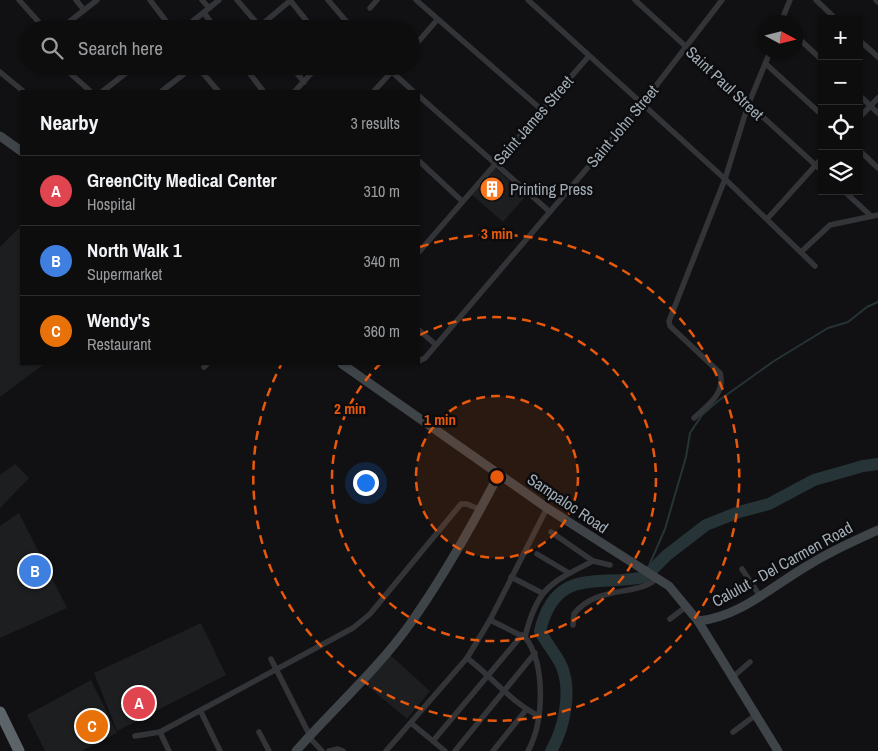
<!DOCTYPE html>
<meta charset="utf-8">
<style>
:root{--surface:#0d0d0e;--page:#1b1b1c;--text:#f1f3f6;--muted:#9a9c9e;--line:#2d2d2e;--accent:#b45309}
body{margin:0;font-family:"Archivo Narrow",sans-serif;background:var(--page);color:var(--text)}
.controls{position:absolute;right:15px;top:15px;display:grid;overflow:hidden;border-radius:0px;box-shadow:0 1px 4px #0004}
.controls button{width:45px;height:45px;display:grid;place-items:center;padding:0;border:0;border-bottom:1px solid var(--line);background:var(--surface);color:var(--text);font:25px sans-serif}
.compass{position:absolute;left:758px;top:15px;width:45px;height:45px;border-radius:50%;background:var(--surface);box-shadow:0 1px 4px #0004;rotate:97deg}
.you{position:absolute;left:365px;top:482px;width:18px;height:18px;margin:-12px;border:4px solid #fff;border-radius:50%;background:#1a73e8;box-shadow:0 0 0 8px #1a73e833}
.badge{display:grid;place-items:center;width:32px;height:32px;border-radius:50%;background:var(--accent);color:#fff;font-size:16px;font-weight:700}
.pin{position:absolute;translate:-50% -50%;border:2px solid #fff;box-shadow:0 1px 5px #0006}
.list{margin:0;padding:0;list-style:none}
h2{display:flex;justify-content:space-between;align-items:center;height:65px;margin:0;padding:0 20px;font-size:21px}
h2 small{font-size:16px;font-weight:400;color:var(--muted)}
.list li{display:grid;grid-template-columns:32px 1fr auto;gap:15px;align-items:center;box-sizing:border-box;height:70px;padding:0 20px;border-top:1px solid var(--line)}
.list b{display:block;font-size:19px;white-space:nowrap}
.list p{margin:0;font-size:16px;white-space:nowrap;color:var(--muted)}
.list em{font-size:16px;font-style:normal;color:var(--muted)}
.icon{flex:none;width:28px;height:28px;fill:none;stroke:currentColor;stroke-width:2;stroke-linecap:round;stroke-linejoin:round}
.map{position:relative;flex:none;width:878px;height:751px;overflow:hidden}
.search{position:absolute;background:var(--surface);box-shadow:0 1px 4px #0004;left:20px;top:20px;width:400px;height:55px;display:flex;align-items:center;gap:12px;box-sizing:border-box;padding:0 18px;border-radius:28px;color:var(--muted);font-size:19px}
.panel{position:absolute;background:var(--surface);box-shadow:0 1px 4px #0004;left:20px;top:90px;width:400px;height:275px;border-radius:0px}
.map>svg:first-child{display:block}
</style>
<div class="map">
<svg width="878" height="751" viewBox="0 0 878 751">
<rect width="100%" height="100%" fill="#111113"/>
<!-- built -->
<g fill="#1d1e20">
<path d="M494 167 526 196 503 222 471 194Z"/>
<path d="M21 226V364H44L0 397V247Z"/>
<path d="M15 464 29 478 0 508V475Z"/>
<path d="M19 513 67 608 0 638V526Z"/>
<path d="M201 623 226 675 117 731 94 673Z"/>
<path d="M389 654 430 691 407 719 363 682Z"/>
<path d="M91 680 117 733 82 751H45L27 715Z"/>
</g>
<g fill="none" stroke-linecap="round" stroke-linejoin="round">
<!-- stream -->
<path stroke="#263437" stroke-width="2" d="M648 568 665 529 686 457 690 433 702 415 718 401 774 361 828 328 848 322 867 307 878 302"/>
<!-- river -->
<path stroke="#263437" stroke-width="12" d="M551 751C564 729 572 692 562 667 557 655 546 643 540 631 556 566 597 587 645 577L667 555 706 525 739 512 769 504 814 480 863 466 878 464"/>
<!-- street -->
<g stroke="#323438" stroke-width="5.5">
<path d="M19 0 45 29"/>
<path d="M76 0 84 10"/>
<path d="M150 0 172 29"/>
<path d="M202 0 209 8"/>
<path d="M237 0 262 29"/>
<path d="M290 0 313 29"/>
<path d="M328 0 352 28"/>
<path d="M416 0 543 111"/>
<path d="M528 0 725 179 815 266"/>
<path d="M635 0 822 171"/>
<path d="M816 0 836 19"/>
<path d="M876 0 878 2"/>
<path d="M370 8 377 0"/>
<path d="M204 13 216 29"/>
<path d="M781 22 790 0"/>
<path d="M260 26 291 0"/>
<path d="M60 29 97 0"/>
<path d="M121 29 129 24 134 29"/>
<path d="M183 29 219 0"/>
<path d="M796 36 822 60"/>
<path d="M859 40 878 57"/>
<path d="M411 50 437 20"/>
<path d="M766 64 822 115"/>
<path d="M62 66 90 91"/>
<path d="M197 66 218 91"/>
<path d="M244 66 263 91"/>
<path d="M291 66 304 82"/>
<path d="M0 72 23 91"/>
<path d="M68 72 75 66"/>
<path d="M392 72 413 91"/>
<path d="M103 91 135 66"/>
<path d="M162 91 194 66"/>
<path d="M295 91 318 66"/>
<path d="M374 91 397 66"/>
<path d="M859 95 878 113"/>
<path d="M419 96 550 212"/>
<path d="M859 118 878 98"/>
<path d="M859 150 878 168"/>
<path d="M419 161 462 201"/>
<path d="M844 191 871 216"/>
<path d="M768 218 822 158"/>
<path d="M419 252 589 56"/>
<path d="M801 252 830 225 878 215"/>
<path d="M419 330 436 345"/>
<path d="M419 361 425 358 642 104 722 0"/>
<path d="M204 367 207 364"/>
<path d="M694 418C708 405 726 393 720 373L670 326 669 321 725 179 748 105 770 52"/>
<path d="M551 532 593 561 610 565"/>
<path d="M537 554 569 573"/>
<path d="M742 569 760 596"/>
<path d="M511 577 542 593"/>
<path d="M670 619 687 606"/>
<path d="M490 620 524 637"/>
<path d="M573 625 574 614C597 584 641 597 658 577"/>
<path d="M467 658C491 676 510 701 537 715"/>
<path d="M271 659 310 736"/>
<path d="M734 676 750 662"/>
<path d="M201 712 220 751"/>
<path d="M411 723 445 751"/>
<path d="M160 732 169 751"/>
<path d="M259 732 269 751"/>
<path d="M733 732 757 714"/>
<path d="M135 736 160 732 353 628 370 614 461 504H467L481 510"/>
<path d="M309 737 322 751"/>
<path d="M433 741 522 635"/>
<path d="M329 751 338 749 343 751"/>
<path d="M386 751 467 658 490 620 547 508"/>
<path d="M455 751 535 653"/>
<path d="M493 751 526 710"/>
<path d="M528 751C544 722 546 664 525 637 537 588 550 583 593 561"/>
</g>
<!-- secondary -->
<g stroke="#3f4448" stroke-width="9">
<path d="M0 136 21 151"/>
<path d="M342 364 547 508 669 586 698 621 778 751"/>
<path d="M698 621C741 617 776 583 812 563 833 550 856 540 878 530"/>
<path d="M296 751C334 708 377 670 410 624 444 576 472 526 499 474"/>
</g>
<!-- highway -->
<path stroke="#5d6469" stroke-width="11" d="M0 712 19 751"/>
</g>
<!-- distance rings -->
<circle cx="497" cy="477" r="81" fill="#e8590c" fill-opacity=".12"/>
<g fill="none" stroke="#e8590c" stroke-width="2.5" stroke-dasharray="9 6">
<circle cx="497" cy="477" r="81"/>
<path d="M420 335A162 162 0 1 1 380 364"/>
<path d="M420 247A243 243 0 1 1 281 365"/>
</g>
<!-- icons -->
<defs>
<symbol id="building-disc" viewBox="-11 -11 22 22"><circle r="9.5" fill="#ff751c" stroke="#0c0c0e"/><path d="M-4-6H4V6H1V3H-1V6H-4ZM-2.5-4.3h1.7v1.8h-1.7ZM.8-4.3h1.7v1.8H.8ZM-2.5-1h1.7V.8h-1.7ZM.8-1h1.7V.8H.8Z" fill="#fff"/></symbol>
</defs>
<g fill-rule="evenodd">
<use href="#building-disc" x="478" y="175" width="28" height="28"/>
</g>
<g text-anchor="middle" stroke-width="5" stroke-linejoin="round" paint-order="stroke">
<!-- street labels -->
<g font-size="16" fill="#a1acb5" stroke="#0c0c0e">
<text transform="translate(725 83) rotate(43)" y="6">Saint Paul Street</text>
<text transform="translate(533 120) rotate(-49)" y="6">Saint James Street</text>
<text transform="translate(622 126) rotate(-50)" y="6">Saint John Street</text>
<text transform="translate(568 503) rotate(34)" y="6">Sampaloc Road</text>
<text transform="translate(782 564) rotate(-29)" y="6">Calulut - Del Carmen Road</text>
</g>
<!-- poi labels -->
<g font-size="16" fill="#a1acb5" stroke="#0c0c0e" text-anchor="start">
<text x="510" y="195">Printing Press</text>
</g>
</g>
<circle cx="497" cy="477" r="8" fill="#e8590c" stroke="#0c0c0e" stroke-width="2.5"/>
<g font-size="15" text-anchor="middle" font-weight="bold" fill="#e8590c" stroke="#0c0c0e" stroke-width="5" stroke-linejoin="round" paint-order="stroke">
<text x="497" y="239">3 min</text>
<text x="350" y="414">2 min</text>
<text x="440" y="425">1 min</text>
</g>
</svg>
<div class="controls">
<button>+</button>
<button>−</button>
<button><svg class="icon" aria-label="locate" viewBox="0 0 24 24"><circle cx="12" cy="12" r="6"/><path d="M12 2v4M12 18v4M2 12h4M18 12h4"/></svg></button>
<button><svg class="icon" aria-label="layers" viewBox="0 0 24 24"><path d="M12 4l9 5-9 5-9-5zM3 14l9 5 9-5"/></svg></button>
</div>
<svg class="compass" viewBox="-18 -18 36 36"><path d="M0-13l5 13h-10z" fill="#e53935"/><path d="M0 13l5-13h-10z" fill="#9a9c9e"/></svg>
<div class="you"></div>
<div class="pin badge" style="left:139px;top:703px;background:#e0444e">A</div>
<div class="pin badge" style="left:35px;top:571px;background:#3f7fe0">B</div>
<div class="pin badge" style="left:92px;top:726px;background:#e8710a">C</div>
<div class="search"><svg class="icon" aria-label="search" viewBox="0 0 24 24"><circle cx="10" cy="10" r="6"/><path d="M15 15l6 6"/></svg>Search here</div>
<section class="panel">
<h2>Nearby<small>3 results</small></h2>
<ul class="list">
<li><span class="badge" style="background:#e0444e">A</span><div><b>GreenCity Medical Center</b><p>Hospital</p></div><em>310 m</em></li>
<li><span class="badge" style="background:#3f7fe0">B</span><div><b>North Walk 1</b><p>Supermarket</p></div><em>340 m</em></li>
<li><span class="badge" style="background:#e8710a">C</span><div><b>Wendy's</b><p>Restaurant</p></div><em>360 m</em></li>
</ul>
</section>
</div>
